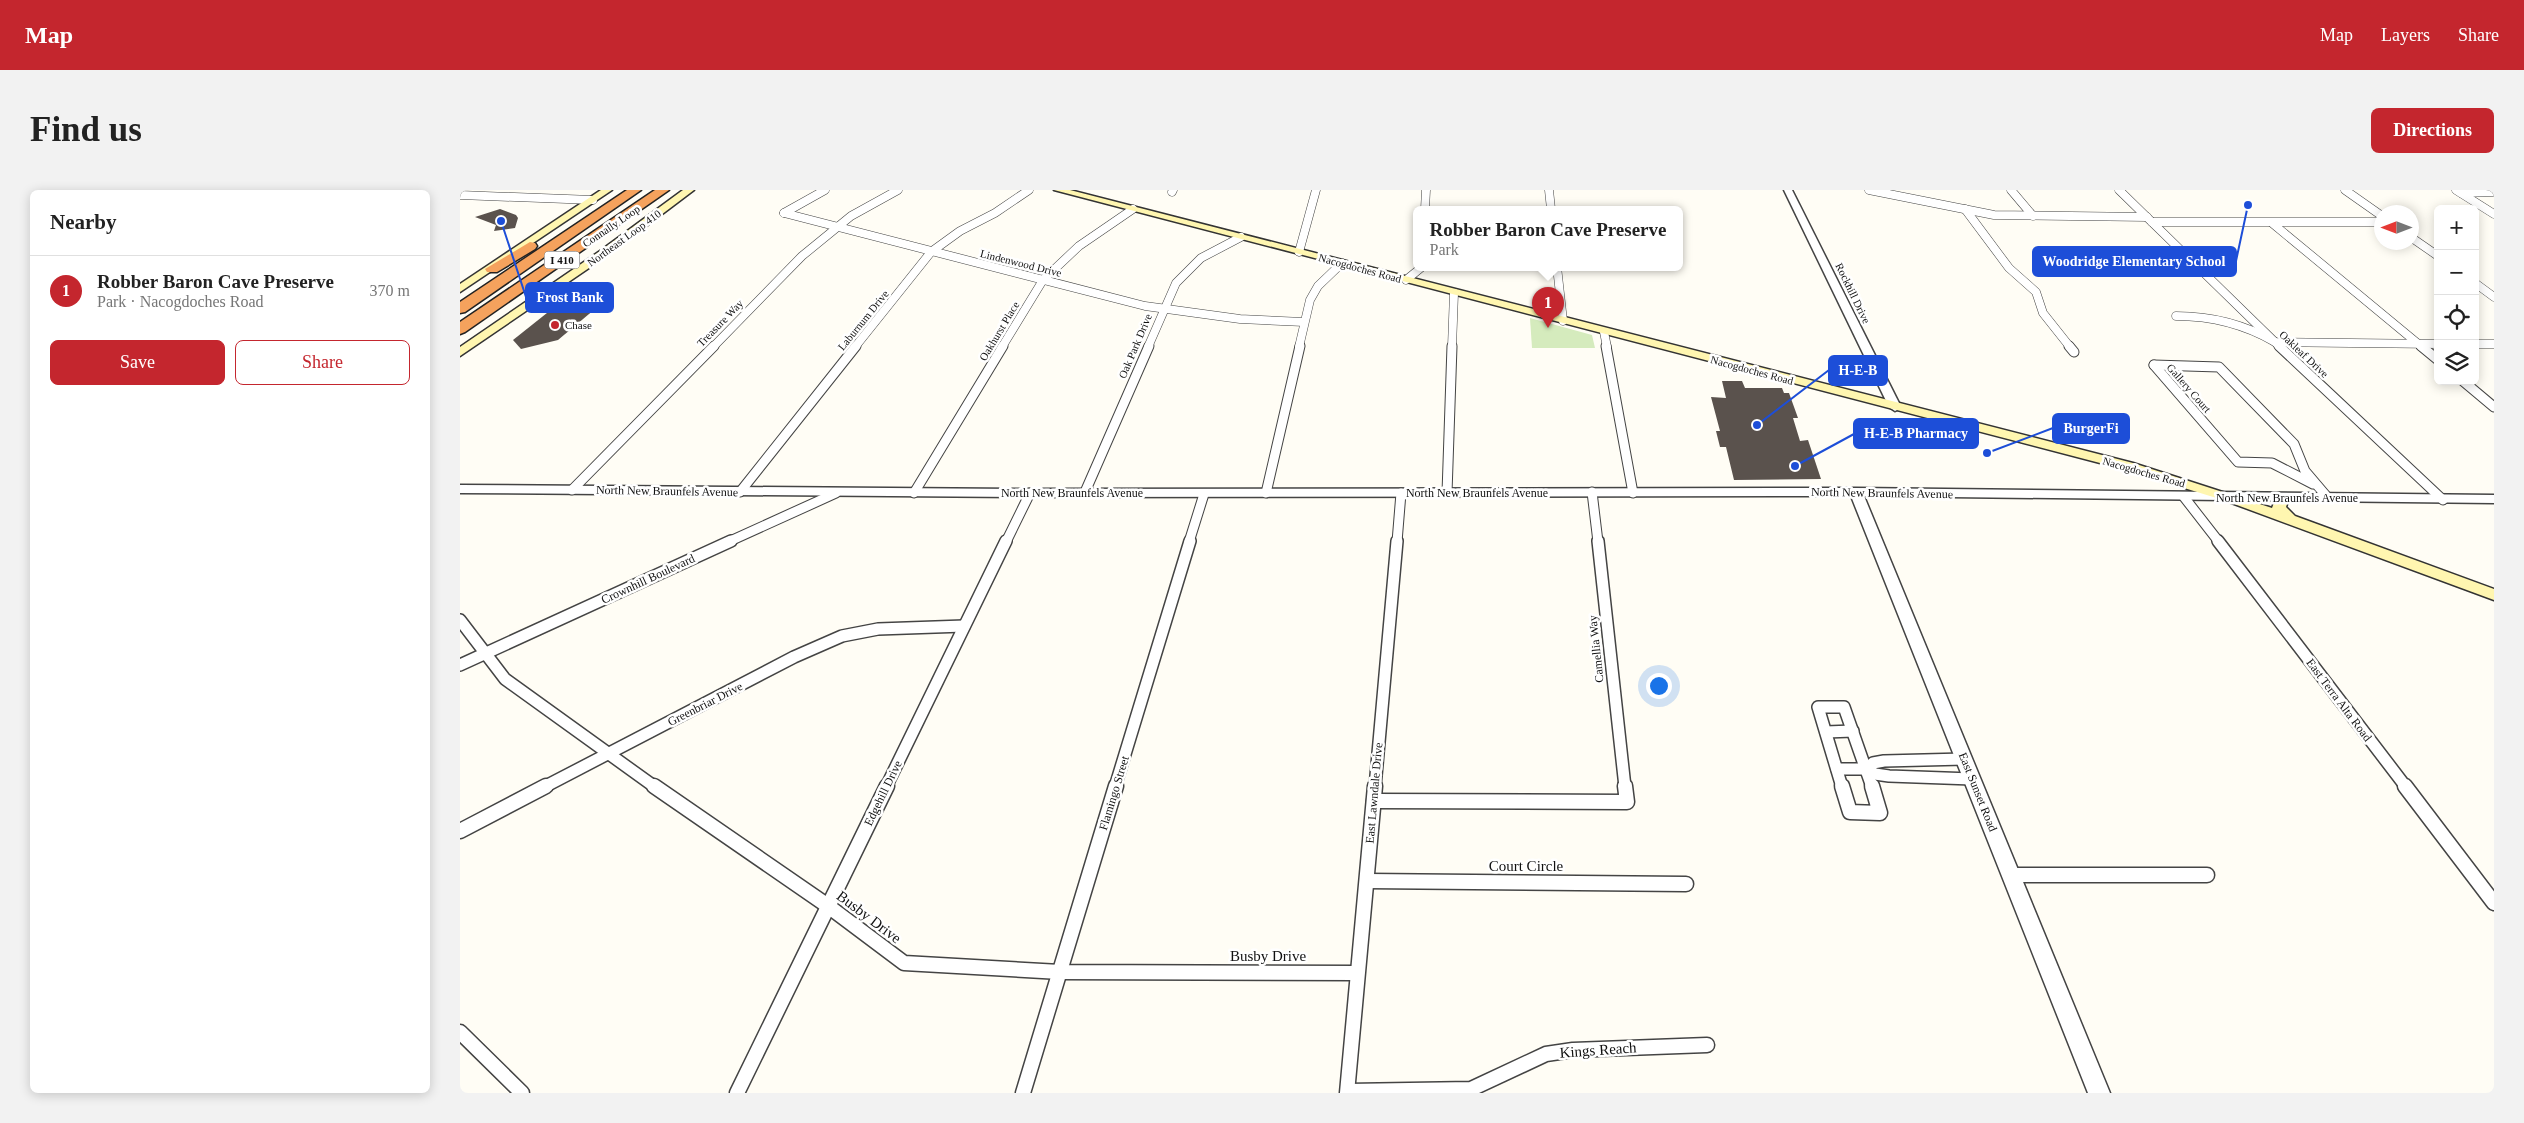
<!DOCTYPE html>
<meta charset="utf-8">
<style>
:root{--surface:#fff;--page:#f2f2f2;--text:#222;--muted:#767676;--line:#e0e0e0;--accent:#c4262e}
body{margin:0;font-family:Georgia,serif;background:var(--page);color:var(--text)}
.controls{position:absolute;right:15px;top:15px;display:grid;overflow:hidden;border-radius:8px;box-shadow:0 2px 12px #0003}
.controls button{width:45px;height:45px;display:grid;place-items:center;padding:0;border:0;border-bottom:1px solid var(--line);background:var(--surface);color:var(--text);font:25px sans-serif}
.compass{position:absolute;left:1914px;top:15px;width:45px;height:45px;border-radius:50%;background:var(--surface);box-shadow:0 2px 12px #0003;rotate:270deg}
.you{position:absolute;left:1198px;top:495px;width:18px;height:18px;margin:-12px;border:4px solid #fff;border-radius:50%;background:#1a73e8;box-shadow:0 0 0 8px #1a73e833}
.badge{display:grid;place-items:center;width:32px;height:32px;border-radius:50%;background:var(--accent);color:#fff;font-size:16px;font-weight:700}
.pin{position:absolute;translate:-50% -41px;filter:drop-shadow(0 1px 2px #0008)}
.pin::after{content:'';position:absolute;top:26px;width:18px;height:15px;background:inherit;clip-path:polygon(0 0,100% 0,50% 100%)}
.popup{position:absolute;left:953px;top:16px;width:270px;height:65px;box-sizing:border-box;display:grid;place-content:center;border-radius:8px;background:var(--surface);filter:drop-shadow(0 1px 4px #0005);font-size:16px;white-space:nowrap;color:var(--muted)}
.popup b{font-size:19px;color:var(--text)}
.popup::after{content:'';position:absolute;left:50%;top:100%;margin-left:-10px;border:10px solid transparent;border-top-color:var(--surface)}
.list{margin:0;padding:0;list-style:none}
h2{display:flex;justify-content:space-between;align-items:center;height:65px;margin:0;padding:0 20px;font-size:21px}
h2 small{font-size:16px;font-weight:400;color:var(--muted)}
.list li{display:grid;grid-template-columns:32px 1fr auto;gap:15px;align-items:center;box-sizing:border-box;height:70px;padding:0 20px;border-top:1px solid var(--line)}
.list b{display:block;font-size:19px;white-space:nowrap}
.list p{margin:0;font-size:16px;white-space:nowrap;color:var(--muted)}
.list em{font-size:16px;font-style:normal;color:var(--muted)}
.actions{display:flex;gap:10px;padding:15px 20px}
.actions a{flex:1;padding:11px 0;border:1px solid var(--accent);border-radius:8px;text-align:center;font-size:18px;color:var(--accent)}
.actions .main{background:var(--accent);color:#fff}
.icon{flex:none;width:28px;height:28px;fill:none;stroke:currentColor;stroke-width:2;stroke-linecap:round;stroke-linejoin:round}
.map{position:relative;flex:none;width:2034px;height:903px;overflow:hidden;border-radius:8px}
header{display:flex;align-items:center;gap:30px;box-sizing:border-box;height:70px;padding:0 25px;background:var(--accent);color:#fff}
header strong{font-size:24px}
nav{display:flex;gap:28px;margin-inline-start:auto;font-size:18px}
.intro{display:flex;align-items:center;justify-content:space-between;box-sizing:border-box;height:120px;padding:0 30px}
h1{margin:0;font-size:35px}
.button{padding:12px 22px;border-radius:8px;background:var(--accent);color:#fff;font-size:18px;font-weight:700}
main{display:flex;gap:30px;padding:0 30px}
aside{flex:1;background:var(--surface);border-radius:8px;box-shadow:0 2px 12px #0003}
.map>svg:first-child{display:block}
</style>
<header>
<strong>Map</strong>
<nav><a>Map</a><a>Layers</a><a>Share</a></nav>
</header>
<div class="intro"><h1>Find us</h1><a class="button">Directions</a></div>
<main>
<aside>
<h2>Nearby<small></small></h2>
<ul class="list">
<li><span class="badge">1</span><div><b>Robber Baron Cave Preserve</b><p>Park · Nacogdoches Road</p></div><em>370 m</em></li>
</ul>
<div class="actions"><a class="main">Save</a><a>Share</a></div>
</aside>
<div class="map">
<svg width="2034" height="903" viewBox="0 0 2034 903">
<rect width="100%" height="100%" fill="#fffdf5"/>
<!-- green -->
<path fill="#d5ebbd" d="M1070 128 1132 145 1135 158H1072Z"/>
<!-- building -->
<g fill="#5a524d">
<path d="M40 19 56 25 58 28 55 38 34 41 36 35 15 27Z"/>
<path d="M120 111H127L135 119 98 150 61 159 53 150 92 119Z"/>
<path d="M1262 191H1282L1285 198H1322L1324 203H1329L1338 228H1333L1340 251 1348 250 1361 289 1274 290 1266 257H1260L1256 241H1260L1251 207 1266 208Z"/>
</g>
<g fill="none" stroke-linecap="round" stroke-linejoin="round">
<defs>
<g id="minor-far3">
<path d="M1089 0 1091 19"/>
<path d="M1409 0 1534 25 1687 27"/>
<path d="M1551 0 1573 26"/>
<path d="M1659 0 1820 157"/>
<path d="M1885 0 1922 26"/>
<path d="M1996 0 2034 24"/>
<path d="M712 2 713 0"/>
<path d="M2001 3 2034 2"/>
<path d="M0 5 133 10"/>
<path d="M965 19 966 0"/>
<path d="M1505 19 1549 78 1576 102 1583 123 1610 157"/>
<path d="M324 23 685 116 780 129 844 132"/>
<path d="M324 23 365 0"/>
<path d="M1692 32H1922"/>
<path d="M1812 33 1962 157"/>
<path d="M1952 48 1978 66"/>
<path d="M839 62 856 0"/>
<path d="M1097 77 1103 131"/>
<path d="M946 90 962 77"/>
<path d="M2015 93 2034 107"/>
<path d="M1716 126C1752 126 1784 134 1815 152L1978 154"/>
<path d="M1144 142 1147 157"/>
<path d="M2015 154H2034"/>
<path d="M253 157 342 66 391 26 438 0"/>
<path d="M395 157 471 62 500 41 535 23 569 0"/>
<path d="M542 157 583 90 619 56 673 19"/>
<path d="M688 157 716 93 741 68 781 47"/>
<path d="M839 157 850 110 858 96 882 73"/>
<path d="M992 157 994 103"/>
</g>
<g id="minor-far2">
<path d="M1146 156 1173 303"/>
<path d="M1609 156 1614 162"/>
<path d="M1819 156 1983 310"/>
<path d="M1961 156 1978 170"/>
<path d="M1694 175 1759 177 1834 254 1845 281 1868 308"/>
<path d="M1694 175 1778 272 1812 273 1853 294"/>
<path d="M2003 191 2034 217"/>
<path d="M112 300 254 156"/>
<path d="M280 302 396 156"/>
<path d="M625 302 689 156"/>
<path d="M1132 302 1138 352"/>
<path d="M454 303 543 156"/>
<path d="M806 303 840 156"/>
<path d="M987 303 992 156"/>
<path d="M1724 307 1759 352"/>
<path d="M268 352 376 303"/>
<path d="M546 352 570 303"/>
<path d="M729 352 744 304"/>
<path d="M937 352 941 303"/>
</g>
<g id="minor-far1">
<path d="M1138 351 1165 597"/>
<path d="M1758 351 1946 597"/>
<path d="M0 430 45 489 195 597"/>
<path d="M0 475 271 351"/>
<path d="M1366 542 1393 541"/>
<path d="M1377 579H1407L1415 584 1429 586 1512 589"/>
<path d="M1407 579 1413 573 1424 571 1504 569"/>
<path d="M84 597 334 467 382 446 418 439 504 436"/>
<path d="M426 597 546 351"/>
<path d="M655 597 730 351"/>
<path d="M915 597 937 351"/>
<path d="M1382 597 1358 517H1384L1412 597"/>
</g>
<g id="minor">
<path d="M194 596 368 716 444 773 600 782 897 783"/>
<path d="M1382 596 1390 622 1420 623 1412 596"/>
<path d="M1945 596 2034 713"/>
<path d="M914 611 1167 612 1165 596"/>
<path d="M0 641 86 596"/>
<path d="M1551 685H1747"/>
<path d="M907 691 1226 694"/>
<path d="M0 842 62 903"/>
<path d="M888 901 1011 899 1086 864 1113 860 1247 855"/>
<path d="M277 903 427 596"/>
<path d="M563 903 656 596"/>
<path d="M887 903 915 596"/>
</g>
<g id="tertiary">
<path d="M1324 0H1332L1441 217 1439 219 1435 221 1429 217Z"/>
<path d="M0 295 570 299 1396 298 2034 305V313L1404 306 1650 903H1628L1391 306 570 307 0 303Z"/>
</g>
<g id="secondary">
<path d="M141 0H152L0 102V94Z"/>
<path d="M223 0H234L148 65 0 166V157L140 61Z"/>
<path d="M594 0H610L1673 273 1812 318 1817 305H1827L1829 308 1826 317 1835 326 2034 399V410L1766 311 1663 279Z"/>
</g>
<g id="motorway">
<path d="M167 0H181L5 122 0 123V112Z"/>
<path d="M195 0H209L5 142 0 144V132Z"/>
<path d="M70 52 75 53 77 56 75 59 37 82H27L25 79Z"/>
</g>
</defs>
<!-- minor-far3 casing -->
<use href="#minor-far3" stroke="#444" stroke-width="9"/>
<!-- minor-far2 casing -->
<use href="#minor-far2" stroke="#444" stroke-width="11"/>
<!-- minor-far1 casing -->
<use href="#minor-far1" stroke="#444" stroke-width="14"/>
<!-- minor casing -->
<use href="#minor" stroke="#444" stroke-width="17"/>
<!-- tertiary casing -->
<use href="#tertiary" stroke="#444" stroke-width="3"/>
<!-- secondary casing -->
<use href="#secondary" stroke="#333" stroke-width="3"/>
<!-- motorway casing -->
<use href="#motorway" stroke="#222" stroke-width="3"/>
<!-- minor-far3 -->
<use href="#minor-far3" stroke="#fff" stroke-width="8"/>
<!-- minor-far2 -->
<use href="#minor-far2" stroke="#fff" stroke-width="9"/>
<!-- minor-far1 -->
<use href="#minor-far1" stroke="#fff" stroke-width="11"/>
<!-- minor -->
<use href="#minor" stroke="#fff" stroke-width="14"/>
<!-- tertiary -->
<use href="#tertiary" fill="#fff" fill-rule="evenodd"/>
<!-- secondary -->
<use href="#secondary" fill="#fff6b0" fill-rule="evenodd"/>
<!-- motorway -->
<use href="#motorway" fill="#f5a25d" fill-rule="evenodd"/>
</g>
<!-- markers -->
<circle fill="#c4262e" stroke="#fff" stroke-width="2" cx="95" cy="135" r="5"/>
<g text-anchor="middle" stroke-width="5" stroke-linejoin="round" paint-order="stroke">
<!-- far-street labels -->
<g font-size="11" fill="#111" stroke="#fff">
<text transform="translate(151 36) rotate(-34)" y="4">Connally Loop</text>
<text transform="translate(164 48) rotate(-36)" y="4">Northeast Loop 410</text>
<text transform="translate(561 73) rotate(14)" y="4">Lindenwood Drive</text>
<text transform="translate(900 78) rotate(15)" y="4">Nacogdoches Road</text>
<text transform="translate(1393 103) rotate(64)" y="4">Rockhill Drive</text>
<text transform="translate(403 130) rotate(-51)" y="4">Laburnum Drive</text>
<text transform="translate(260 133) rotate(-46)" y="4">Treasure Way</text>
<text transform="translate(539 141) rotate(-59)" y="4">Oakhurst Place</text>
<text transform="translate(675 156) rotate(-67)" y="4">Oak Park Drive</text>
<text transform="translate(1844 164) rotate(43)" y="4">Oakleaf Drive</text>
<text transform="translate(1292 180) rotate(15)" y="4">Nacogdoches Road</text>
<text transform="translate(1729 198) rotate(49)" y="4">Gallery Court</text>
<text transform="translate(1684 282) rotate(16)" y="4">Nacogdoches Road</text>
</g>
<!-- shield labels -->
<rect fill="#fff" stroke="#585858" stroke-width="1" x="84.5" y="61.5" width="35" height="17" rx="4"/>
<g font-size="11" font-weight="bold" fill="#111">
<text x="102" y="74">I 410</text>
</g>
<!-- far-poi labels -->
<g font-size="11" fill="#111" stroke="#fff" text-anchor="start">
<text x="105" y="139">Chase</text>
</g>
<!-- street labels -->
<g font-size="12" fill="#111" stroke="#fff">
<text transform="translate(207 301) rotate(1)" y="4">North New Braunfels Avenue</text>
<text x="612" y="307">North New Braunfels Avenue</text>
<text x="1017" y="307">North New Braunfels Avenue</text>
<text transform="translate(1422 303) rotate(1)" y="4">North New Braunfels Avenue</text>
<text x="1827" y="312">North New Braunfels Avenue</text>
<text transform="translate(188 389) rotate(-25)" y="4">Crownhill Boulevard</text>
<text transform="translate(1136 459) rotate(-96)" y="4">Camellia Way</text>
<text transform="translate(1879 510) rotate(53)" y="4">East Terra Alta Road</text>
<text transform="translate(245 514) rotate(-27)" y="4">Greenbriar Drive</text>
<text transform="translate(1518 602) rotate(68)" y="4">East Sunset Road</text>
<text transform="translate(423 603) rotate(-64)" y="4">Edgehill Drive</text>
<text transform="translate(654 603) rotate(-73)" y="4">Flamingo Street</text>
<text transform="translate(914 603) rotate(-85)" y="4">East Lawndale Drive</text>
</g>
<!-- near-street labels -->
<g font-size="15" fill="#111" stroke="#fff">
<text x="1066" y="681">Court Circle</text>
<text transform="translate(409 727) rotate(37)" y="5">Busby Drive</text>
<text x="808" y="771">Busby Drive</text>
<text transform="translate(1138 860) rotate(-4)" y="5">Kings Reach</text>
</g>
</g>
<!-- callouts -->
<path fill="none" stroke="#1d4ed8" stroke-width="2" d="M1788 15L1776 71M41 31L66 107M1297 235L1369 180M1527 263L1593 238M1335 276L1394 244"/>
<g fill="#1d4ed8" stroke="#fff" stroke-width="2">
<circle cx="1788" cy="15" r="5"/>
<circle cx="41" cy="31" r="5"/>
<circle cx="1297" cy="235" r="5"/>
<circle cx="1527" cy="263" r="5"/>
<circle cx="1335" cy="276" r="5"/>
</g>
<g fill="#1d4ed8" stroke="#1d4ed8" stroke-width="2">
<rect x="1573" y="57" width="203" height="29" rx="5"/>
<rect x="66" y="93" width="87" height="29" rx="5"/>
<rect x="1369" y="166" width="58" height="29" rx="5"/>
<rect x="1593" y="224" width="76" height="29" rx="5"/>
<rect x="1394" y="229" width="124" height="29" rx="5"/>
</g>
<g font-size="14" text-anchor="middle" font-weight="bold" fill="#fff">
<text x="1674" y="76">Woodridge Elementary School</text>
<text x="110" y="112">Frost Bank</text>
<text x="1398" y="185">H-E-B</text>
<text x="1631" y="243">BurgerFi</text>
<text x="1456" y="248">H-E-B Pharmacy</text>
</g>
</svg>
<div class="controls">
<button>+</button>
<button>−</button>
<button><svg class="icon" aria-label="locate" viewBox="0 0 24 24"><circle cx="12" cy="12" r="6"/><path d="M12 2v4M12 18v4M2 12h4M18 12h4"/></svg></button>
<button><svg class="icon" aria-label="layers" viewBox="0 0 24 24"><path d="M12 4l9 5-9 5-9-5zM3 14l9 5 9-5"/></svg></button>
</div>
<svg class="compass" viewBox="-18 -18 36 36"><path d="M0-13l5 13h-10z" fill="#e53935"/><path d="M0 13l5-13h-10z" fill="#767676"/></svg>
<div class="you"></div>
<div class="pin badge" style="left:1088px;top:138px">1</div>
<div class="popup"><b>Robber Baron Cave Preserve</b>Park</div>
</div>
</main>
